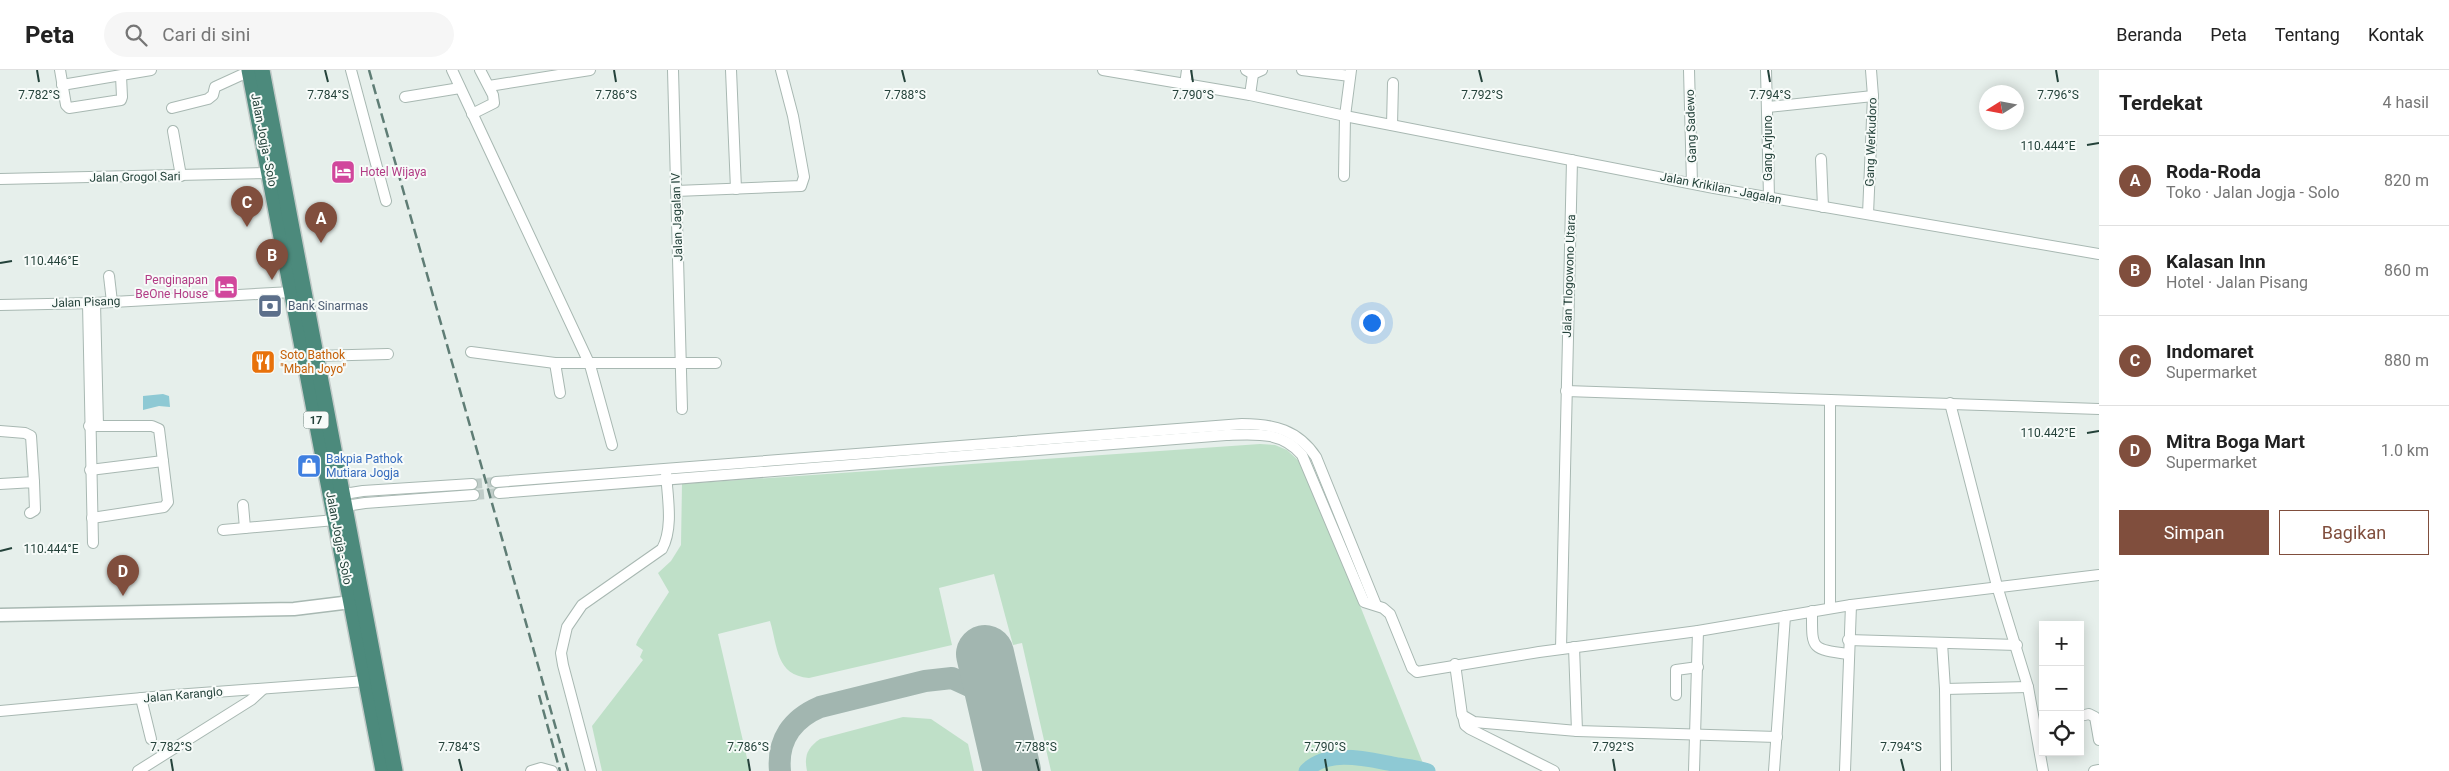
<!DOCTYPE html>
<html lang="id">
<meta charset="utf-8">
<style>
:root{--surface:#fff;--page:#f6f6f6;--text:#222;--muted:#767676;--line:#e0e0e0;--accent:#804e3d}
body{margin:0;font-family:Roboto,sans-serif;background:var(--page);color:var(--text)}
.controls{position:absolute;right:15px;bottom:15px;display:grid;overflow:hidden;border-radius:0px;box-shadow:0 2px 12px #0003}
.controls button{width:45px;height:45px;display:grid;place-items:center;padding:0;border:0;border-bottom:1px solid var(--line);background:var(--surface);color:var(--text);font:25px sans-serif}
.compass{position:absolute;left:1979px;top:15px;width:45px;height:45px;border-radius:50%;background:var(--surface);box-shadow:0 2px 12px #0003;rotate:259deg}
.you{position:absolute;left:1371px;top:252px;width:18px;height:18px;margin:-12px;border:4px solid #fff;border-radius:50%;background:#1a73e8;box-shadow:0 0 0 8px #1a73e833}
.badge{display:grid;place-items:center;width:32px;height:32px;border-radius:50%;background:var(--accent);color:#fff;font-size:16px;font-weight:700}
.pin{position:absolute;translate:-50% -41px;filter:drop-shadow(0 1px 2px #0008)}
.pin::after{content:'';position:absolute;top:26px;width:18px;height:15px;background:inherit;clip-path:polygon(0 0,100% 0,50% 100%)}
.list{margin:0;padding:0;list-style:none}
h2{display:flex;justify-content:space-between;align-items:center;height:65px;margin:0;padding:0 20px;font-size:21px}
h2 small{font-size:16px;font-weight:400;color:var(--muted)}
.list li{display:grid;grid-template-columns:32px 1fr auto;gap:15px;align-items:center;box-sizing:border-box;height:90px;padding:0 20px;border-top:1px solid var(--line)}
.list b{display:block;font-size:19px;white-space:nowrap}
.list p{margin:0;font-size:16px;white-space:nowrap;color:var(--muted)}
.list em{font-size:16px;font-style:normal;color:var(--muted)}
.actions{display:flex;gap:10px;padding:15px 20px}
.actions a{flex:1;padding:11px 0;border:1px solid var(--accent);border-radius:0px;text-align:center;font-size:18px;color:var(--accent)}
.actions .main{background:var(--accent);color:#fff}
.icon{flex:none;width:28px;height:28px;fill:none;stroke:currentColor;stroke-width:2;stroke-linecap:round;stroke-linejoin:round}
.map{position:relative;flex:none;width:2099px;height:701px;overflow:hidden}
header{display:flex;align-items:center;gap:30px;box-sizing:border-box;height:70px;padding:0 25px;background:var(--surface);border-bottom:1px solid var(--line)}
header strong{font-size:24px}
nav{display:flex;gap:28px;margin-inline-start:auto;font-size:18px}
.search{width:350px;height:45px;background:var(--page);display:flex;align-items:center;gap:12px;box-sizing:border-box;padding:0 18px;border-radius:28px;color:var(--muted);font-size:19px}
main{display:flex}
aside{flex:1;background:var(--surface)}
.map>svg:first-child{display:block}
</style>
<header>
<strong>Peta</strong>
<div class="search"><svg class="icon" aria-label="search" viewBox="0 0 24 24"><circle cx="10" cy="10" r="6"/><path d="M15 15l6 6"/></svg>Cari di sini</div>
<nav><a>Beranda</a><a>Peta</a><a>Tentang</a><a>Kontak</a></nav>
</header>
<main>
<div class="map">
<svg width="2099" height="701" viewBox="0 0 2099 701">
<rect width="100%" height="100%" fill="#e6efeb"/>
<!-- grass -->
<g fill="#bfe0c8">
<path d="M1260 374 1275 375 1287 380 1300 392 1339 483 1426 701H1051L1022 573 1013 575 994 504 939 518 952 575 809 608C776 605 778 578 770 551L718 564 750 701H602L592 656 643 590 640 587 643 580 636 575 638 570 669 522 658 503 671 491 681 475 682 414Z"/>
<path d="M903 647 931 649 968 674 974 701H807C804 686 807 678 820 669Z"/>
</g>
<!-- water -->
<path fill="#8ec9d4" d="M163 324 169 326 170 337 159 336 143 340V326Z"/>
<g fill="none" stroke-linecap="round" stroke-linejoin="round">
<!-- river -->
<path stroke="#8ec9d4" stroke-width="15" d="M1306 701C1328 679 1366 689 1393 694 1404 696 1417 697 1428 701"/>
<!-- taxiway -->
<path stroke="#a2b6b0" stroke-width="22" d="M780 701C777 670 792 649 820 637L925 611 952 608 976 619 990 633 1003 660"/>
<!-- runway -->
<path stroke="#a2b6b0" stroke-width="58" d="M985 584 1012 701"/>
<!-- minor-tunnel -->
<g stroke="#bfccc8" stroke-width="10" stroke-dasharray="10 5" stroke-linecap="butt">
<path d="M472 414 496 412"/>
<path d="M474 425 499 423"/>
</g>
<defs>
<g id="minor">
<path d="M60 0 66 35 69 38 121 30 122 27 121 6"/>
<path d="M351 0 386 131"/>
<path d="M452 0 590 295 612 375"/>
<path d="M673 0 682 339"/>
<path d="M731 0 736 119"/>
<path d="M1103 0 1250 25 1345 46 1714 118 2099 184"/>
<path d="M1246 0 1253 4 1262 0"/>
<path d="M1302 0 1350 6"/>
<path d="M1689 0 1692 113"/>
<path d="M1766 0 1769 127"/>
<path d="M62 15 151 0"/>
<path d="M1185 15 1187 0"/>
<path d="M489 16 590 0"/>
<path d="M1250 25 1253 4"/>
<path d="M405 27 460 18"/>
<path d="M1768 37 1873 26"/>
<path d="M172 38 208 29 213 25 215 17 250 1"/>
<path d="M472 44 494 33 493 25 480 0"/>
<path d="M1392 55 1393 13"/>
<path d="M173 61 181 106"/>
<path d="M1821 89 1823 137"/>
<path d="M1344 106 1345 46 1351 0"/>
<path d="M0 109 270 103"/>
<path d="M676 121 801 116 804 107 793 46 781 0"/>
<path d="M1868 144 1873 26 1871 0"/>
<path d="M109 206 112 232"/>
<path d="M88 233 93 473"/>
<path d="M95 233 98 355"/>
<path d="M0 235 95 233 292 222"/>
<path d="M471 282 555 293H716"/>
<path d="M316 286 388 284"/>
<path d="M555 293 560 323"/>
<path d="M1566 321 2099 339"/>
<path d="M1950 333 1997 516 2028 617 2043 701"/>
<path d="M89 356H152L159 359 168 432 164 437 92 448"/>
<path d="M0 361 25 363 31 366 34 412"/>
<path d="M90 400 163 391"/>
<path d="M496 412 1242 354C1274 354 1298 360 1316 387L1376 535"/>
<path d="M0 414 34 412 35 440 30 443"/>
<path d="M499 423 1226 365C1256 364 1282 361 1302 385L1364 532 1383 538 1390 544 1412 598 1417 602 1539 582 1698 561 1851 535 2099 505"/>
<path d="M338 425 363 421 472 414"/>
<path d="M243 435 245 458"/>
<path d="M339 437 365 433 474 425"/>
<path d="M223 460 335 450"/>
<path d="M1830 538V330"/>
<path d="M1812 541C1812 579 1810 579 1848 584"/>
<path d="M1848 570 2017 575"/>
<path d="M1942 573 1945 619 1946 701"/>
<path d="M1574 577 1577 661"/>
<path d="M1561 579 1572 90"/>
<path d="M1455 594 1462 645 1474 652 1577 661 1777 667"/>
<path d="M1945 619 2028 617"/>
<path d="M1676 625V600L1698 597"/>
<path d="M141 628 151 669"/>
<path d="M0 641 175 625 366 611"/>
<path d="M1463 646 1465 655 1470 659 1554 701"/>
<path d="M2080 646 2089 644 2095 647 2099 670"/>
<path d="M138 701 251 630 263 619"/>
<path d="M531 701 541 698 552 701"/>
<path d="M591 701 563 595 561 583 567 557 582 535 662 479C674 457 667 425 666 402"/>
<path d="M1694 701 1698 561"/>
<path d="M1774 701 1785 546"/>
<path d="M1845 701 1851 535"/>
<path d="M2094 701 2099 700"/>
</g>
<path id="tertiary" d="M0 545 294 539 351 532"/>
<g id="trunk">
<path d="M249 0 383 701"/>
<path d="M262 0 395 701"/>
</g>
</defs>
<!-- minor casing -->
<use href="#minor" stroke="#a8b8b2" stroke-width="12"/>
<!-- tertiary casing -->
<use href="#tertiary" stroke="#a8b8b2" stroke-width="15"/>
<!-- trunk casing -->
<use href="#trunk" stroke="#c2cac8" stroke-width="18"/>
<!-- minor -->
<use href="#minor" stroke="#fff" stroke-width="10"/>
<!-- tertiary -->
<use href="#tertiary" stroke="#fff" stroke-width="12"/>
<!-- trunk -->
<use href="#trunk" stroke="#4c8a7c" stroke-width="15"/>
<!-- rail -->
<g stroke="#5f7d75" stroke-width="2.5" stroke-dasharray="10 5" stroke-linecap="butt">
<path d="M369 0 568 701"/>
<path d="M539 625 560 701"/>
</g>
</g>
<!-- ticks -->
<path fill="none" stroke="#24423a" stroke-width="2" d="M37 0 39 12M325 0 328 12M614 0 616 12M902 0 905 12M1191 0 1193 12M1479 0 1482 12M1768 0 1770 12M2056 0 2058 12M2087 75 2099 73M0 193 12 191M2087 363 2099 361M0 481 12 478M171 689 173 701M459 689 462 701M748 689 750 701M1036 689 1039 701M1325 689 1327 701M1613 689 1615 701M1901 689 1904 701"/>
<!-- icons -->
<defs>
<symbol id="hotel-square" viewBox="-11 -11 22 22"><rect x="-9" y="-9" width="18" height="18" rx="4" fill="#d1479c" stroke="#f7fbf9"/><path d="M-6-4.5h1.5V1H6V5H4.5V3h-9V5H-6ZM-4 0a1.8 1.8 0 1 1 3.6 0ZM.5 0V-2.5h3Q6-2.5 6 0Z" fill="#fff"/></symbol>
<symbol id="bank-square" viewBox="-11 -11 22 22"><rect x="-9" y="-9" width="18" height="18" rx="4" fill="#5c6f8a" stroke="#f7fbf9"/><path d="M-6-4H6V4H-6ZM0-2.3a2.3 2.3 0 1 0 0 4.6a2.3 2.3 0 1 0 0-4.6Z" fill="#fff"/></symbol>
<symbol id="restaurant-square" viewBox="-11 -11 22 22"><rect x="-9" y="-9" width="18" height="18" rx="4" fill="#e8710a" stroke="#f7fbf9"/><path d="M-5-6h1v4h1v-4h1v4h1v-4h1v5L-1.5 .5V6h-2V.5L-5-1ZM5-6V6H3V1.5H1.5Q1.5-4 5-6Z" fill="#fff"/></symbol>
<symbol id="shop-square" viewBox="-11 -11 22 22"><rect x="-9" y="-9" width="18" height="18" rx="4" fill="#3f7fe0" stroke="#f7fbf9"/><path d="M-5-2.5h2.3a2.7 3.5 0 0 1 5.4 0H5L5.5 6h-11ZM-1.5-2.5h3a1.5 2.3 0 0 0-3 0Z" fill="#fff"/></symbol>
</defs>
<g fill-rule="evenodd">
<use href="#hotel-square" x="329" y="88" width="28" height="28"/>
<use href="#hotel-square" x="212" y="203" width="28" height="28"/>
<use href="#bank-square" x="256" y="222" width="28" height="28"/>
<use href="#restaurant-square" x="249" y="278" width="28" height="28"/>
<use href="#shop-square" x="295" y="382" width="28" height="28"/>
</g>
<g text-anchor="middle" stroke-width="4" stroke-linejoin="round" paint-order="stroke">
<!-- shield labels -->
<rect fill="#f7fbf9" stroke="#637a73" stroke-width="1" x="303.5" y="341.5" width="25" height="17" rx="4"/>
<g font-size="11" font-weight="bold" fill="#24423a">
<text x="316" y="354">17</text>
</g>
<!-- street labels -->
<g font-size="12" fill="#24423a" stroke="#f7fbf9">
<text transform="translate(1691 56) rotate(-92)" y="4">Gang Sadewo</text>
<text transform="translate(264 70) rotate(79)" y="4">Jalan Jogja - Solo</text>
<text transform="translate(1871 72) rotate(-88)" y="4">Gang Werkudoro</text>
<text transform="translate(1768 78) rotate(-90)" y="4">Gang Arjuno</text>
<text transform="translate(135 107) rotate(-1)" y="4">Jalan Grogol Sari</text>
<text transform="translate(1721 118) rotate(11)" y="4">Jalan Krikilan - Jagalan</text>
<text transform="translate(677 147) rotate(-92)" y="4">Jalan Jagalan IV</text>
<text transform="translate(1569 206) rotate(-88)" y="4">Jalan Tlogowono Utara</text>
<text transform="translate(86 232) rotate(-2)" y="4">Jalan Pisang</text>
<text transform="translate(339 468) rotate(79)" y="4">Jalan Jogja - Solo</text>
<text transform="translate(183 625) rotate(-5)" y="4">Jalan Karanglo</text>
</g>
<!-- hotel labels -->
<g font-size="12" fill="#b23c85" stroke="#f7fbf9" text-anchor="start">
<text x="360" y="106">Hotel Wijaya</text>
<text x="208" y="214" text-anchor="end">Penginapan<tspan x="208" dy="14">BeOne House</tspan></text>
</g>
<!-- service labels -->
<g font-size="12" fill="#4e5e75" stroke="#f7fbf9" text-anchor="start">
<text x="288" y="240">Bank Sinarmas</text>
</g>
<!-- food labels -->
<g font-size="12" fill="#c56008" stroke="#f7fbf9" text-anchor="start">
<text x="280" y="289">Soto Bathok<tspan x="280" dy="14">"Mbah Joyo"</tspan></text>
</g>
<!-- shop labels -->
<g font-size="12" fill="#366cbe" stroke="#f7fbf9" text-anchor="start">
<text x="326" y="393">Bakpia Pathok<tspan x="326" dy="14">Mutiara Jogja</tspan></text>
</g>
</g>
<g font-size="12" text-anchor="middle" fill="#24423a" stroke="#f7fbf9" stroke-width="4" stroke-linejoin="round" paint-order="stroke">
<text x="39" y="29">7.782°S</text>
<text x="328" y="29">7.784°S</text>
<text x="616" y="29">7.786°S</text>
<text x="905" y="29">7.788°S</text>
<text x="1482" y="29">7.792°S</text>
<text x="1193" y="29">7.790°S</text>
<text x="1770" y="29">7.794°S</text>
<text x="2058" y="29">7.796°S</text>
<text x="2048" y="80">110.444°E</text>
<text x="51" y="195">110.446°E</text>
<text x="2048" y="367">110.442°E</text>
<text x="51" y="483">110.444°E</text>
<text x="171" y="681">7.782°S</text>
<text x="459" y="681">7.784°S</text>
<text x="748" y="681">7.786°S</text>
<text x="1036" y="681">7.788°S</text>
<text x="1325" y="681">7.790°S</text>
<text x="1613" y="681">7.792°S</text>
<text x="1901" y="681">7.794°S</text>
</g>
</svg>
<div class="controls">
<button>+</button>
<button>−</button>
<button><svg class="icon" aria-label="locate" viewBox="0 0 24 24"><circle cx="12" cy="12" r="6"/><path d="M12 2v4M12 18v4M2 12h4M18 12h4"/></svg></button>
</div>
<svg class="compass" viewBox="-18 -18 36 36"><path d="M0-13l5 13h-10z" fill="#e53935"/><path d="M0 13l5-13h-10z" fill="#767676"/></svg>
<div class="you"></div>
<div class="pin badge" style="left:321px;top:173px">A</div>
<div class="pin badge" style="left:272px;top:210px">B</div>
<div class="pin badge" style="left:247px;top:157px">C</div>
<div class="pin badge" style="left:123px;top:526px">D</div>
</div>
<aside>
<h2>Terdekat<small>4 hasil</small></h2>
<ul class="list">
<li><span class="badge">A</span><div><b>Roda-Roda</b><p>Toko · Jalan Jogja - Solo</p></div><em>820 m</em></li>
<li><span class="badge">B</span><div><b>Kalasan Inn</b><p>Hotel · Jalan Pisang</p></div><em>860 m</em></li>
<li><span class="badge">C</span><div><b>Indomaret</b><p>Supermarket</p></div><em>880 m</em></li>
<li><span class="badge">D</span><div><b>Mitra Boga Mart</b><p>Supermarket</p></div><em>1.0 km</em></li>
</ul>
<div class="actions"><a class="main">Simpan</a><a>Bagikan</a></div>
</aside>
</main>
